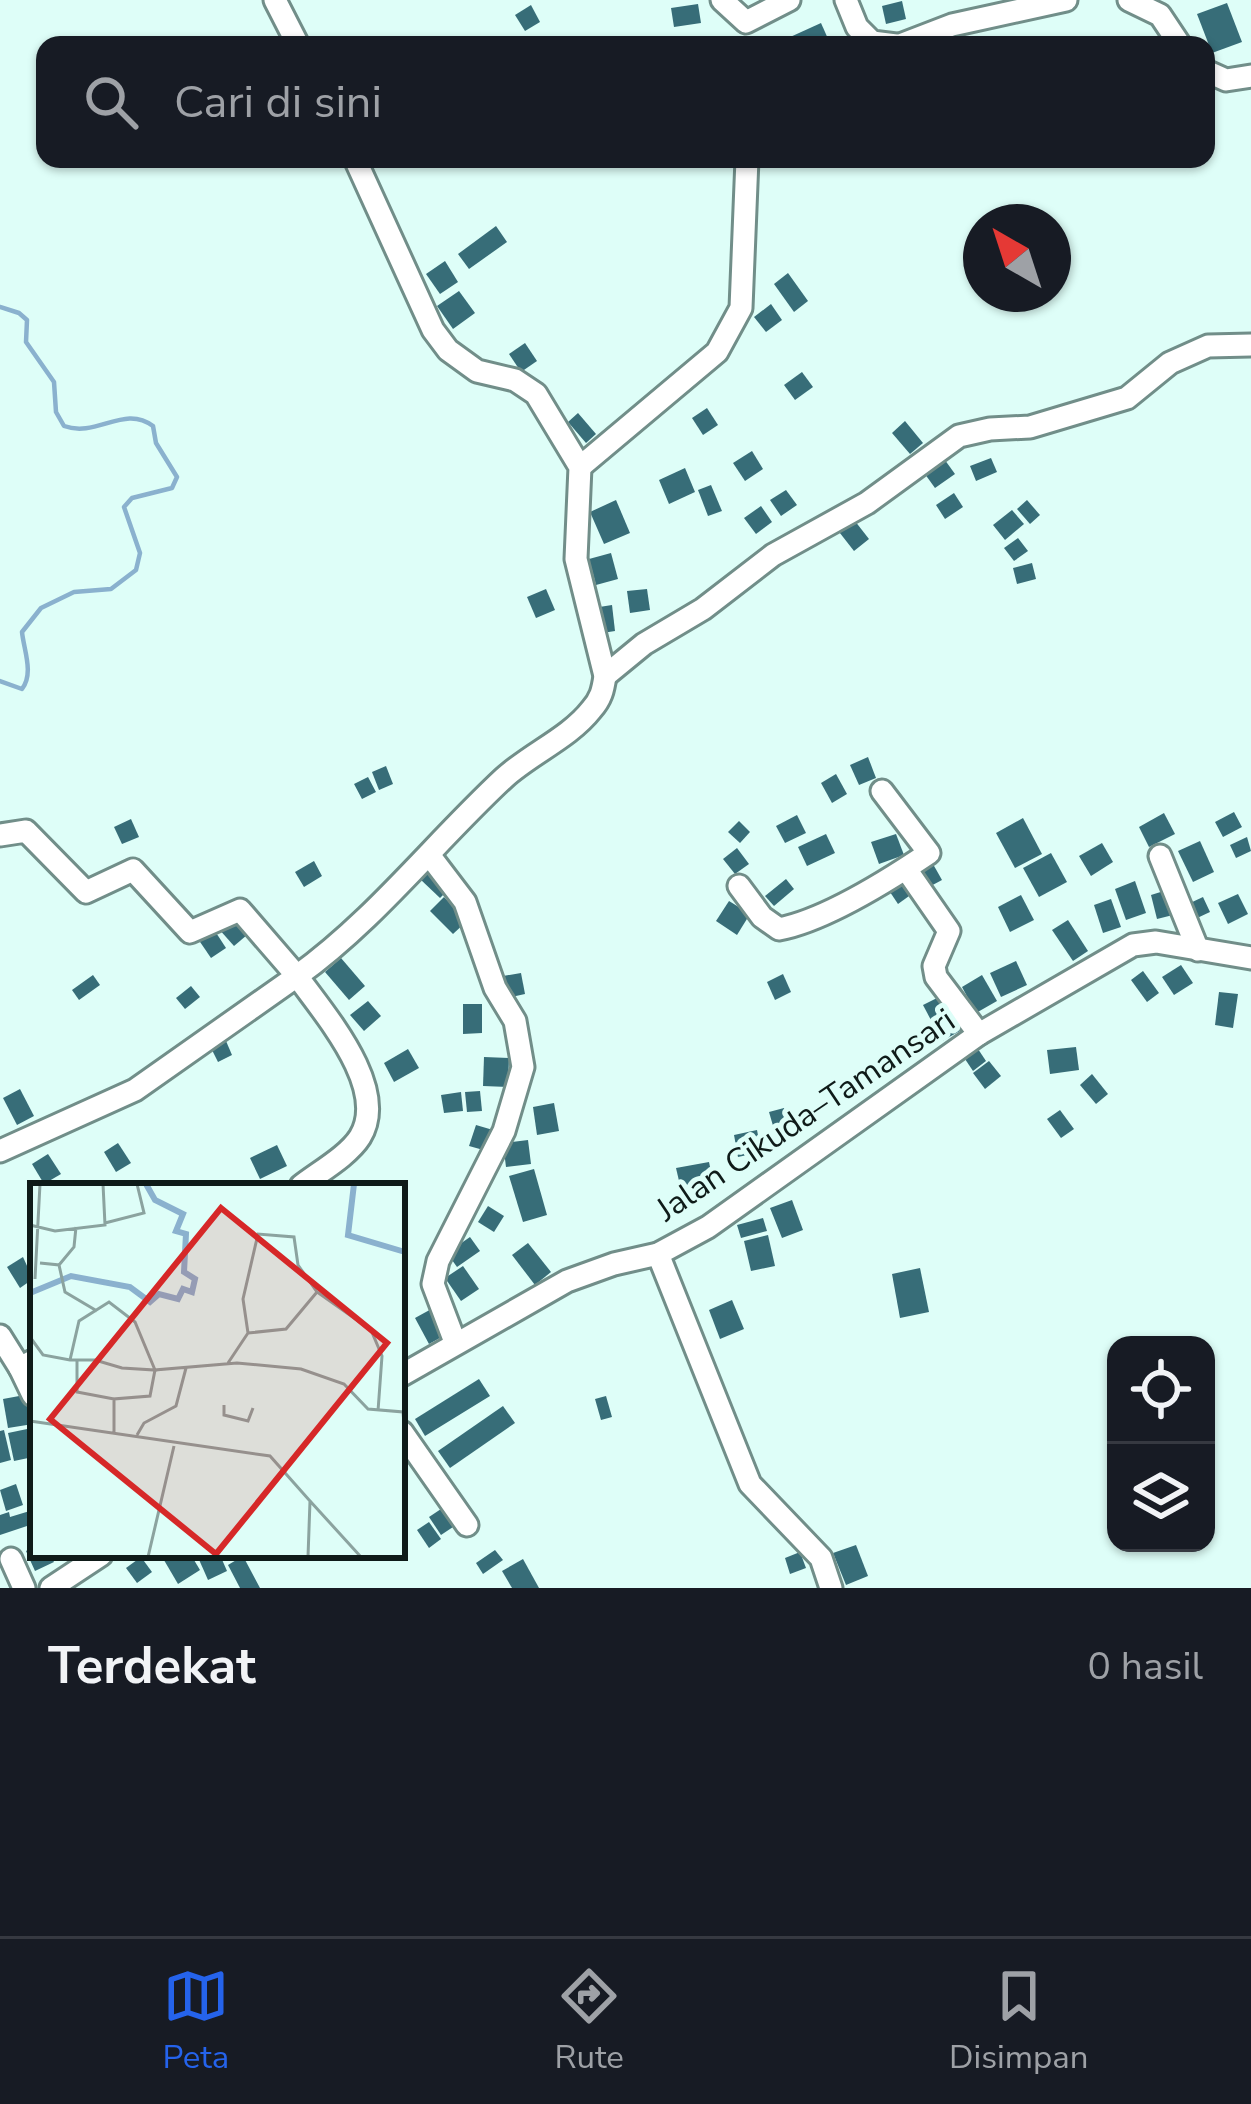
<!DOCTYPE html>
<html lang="id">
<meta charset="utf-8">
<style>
:root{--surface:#171b24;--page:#242831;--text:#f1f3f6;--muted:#9ea1a6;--line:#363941;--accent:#2563eb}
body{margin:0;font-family:"Nunito Sans",sans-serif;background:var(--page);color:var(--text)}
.controls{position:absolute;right:36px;bottom:36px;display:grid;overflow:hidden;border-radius:24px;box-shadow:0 3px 9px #0004}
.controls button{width:108px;height:108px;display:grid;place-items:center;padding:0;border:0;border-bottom:3px solid var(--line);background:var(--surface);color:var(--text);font:60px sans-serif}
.compass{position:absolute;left:963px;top:204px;width:108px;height:108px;border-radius:50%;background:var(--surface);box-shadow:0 3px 9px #0004;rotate:321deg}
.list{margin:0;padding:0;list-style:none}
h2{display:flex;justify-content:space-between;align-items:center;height:156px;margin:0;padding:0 48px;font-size:51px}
h2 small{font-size:39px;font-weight:400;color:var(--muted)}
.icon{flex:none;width:66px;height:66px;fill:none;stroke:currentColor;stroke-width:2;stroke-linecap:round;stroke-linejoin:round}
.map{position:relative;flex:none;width:1251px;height:1588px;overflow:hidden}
.search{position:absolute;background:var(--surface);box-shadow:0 3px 9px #0004;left:36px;right:36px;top:36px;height:132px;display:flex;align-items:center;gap:30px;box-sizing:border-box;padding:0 42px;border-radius:24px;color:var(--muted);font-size:45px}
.sheet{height:348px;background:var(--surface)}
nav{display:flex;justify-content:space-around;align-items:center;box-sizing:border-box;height:168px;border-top:3px solid var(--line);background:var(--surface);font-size:33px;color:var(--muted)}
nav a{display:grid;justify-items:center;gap:6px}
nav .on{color:var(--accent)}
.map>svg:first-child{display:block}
</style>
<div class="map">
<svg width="1251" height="1588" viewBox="0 0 1251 1588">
<rect width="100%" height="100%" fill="#defef8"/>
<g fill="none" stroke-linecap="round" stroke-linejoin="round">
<!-- stream -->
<path stroke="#8ab1ce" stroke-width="4.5" d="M0 307 19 313 27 320 26 342 54 382 56 412 64 426C97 438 124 404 153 426L156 443 177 477 172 488 132 498 124 507 140 553 136 570 111 589 74 592 41 608 22 632C24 651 34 673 22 689L0 681"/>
</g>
<!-- building -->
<g fill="#376d78">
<path d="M902 1 906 19 886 24 882 6Z"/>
<path d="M1227 3 1242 42 1212 53 1197 14Z"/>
<path d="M698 4 701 23 674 27 671 8Z"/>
<path d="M531 5 540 22 525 31 515 15Z"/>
<path d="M821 23 829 41 791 45 788 38Z"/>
<path d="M496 226 507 242 469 269 458 254Z"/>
<path d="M445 261 458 282 440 294 426 274Z"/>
<path d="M788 273 808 301 794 312 774 284Z"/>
<path d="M459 291 475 313 453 329 437 306Z"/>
<path d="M771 304 782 320 766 332 754 317Z"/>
<path d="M525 343 537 361 521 372 509 354Z"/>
<path d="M802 372 813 387 795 400 784 385Z"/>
<path d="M707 408 718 425 703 435 692 418Z"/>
<path d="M578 413 596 434 586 443 568 422Z"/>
<path d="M905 421 923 443 910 454 892 433Z"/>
<path d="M752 451 763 469 745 481 733 463Z"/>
<path d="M942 456 955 474 935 488 922 470Z"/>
<path d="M991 458 997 472 976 481 970 466Z"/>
<path d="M685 468 695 492 669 504 659 480Z"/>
<path d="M711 485 722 511 708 516 698 490Z"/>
<path d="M786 490 797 505 781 516 770 500Z"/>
<path d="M954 493 963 507 945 519 936 505Z"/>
<path d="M616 500 630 533 604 544 590 512Z"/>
<path d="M1027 500 1040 515 1030 524 1017 509Z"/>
<path d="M761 506 772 522 756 534 744 518Z"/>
<path d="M1012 510 1024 524 1005 540 993 525Z"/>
<path d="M851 516 869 539 854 551 836 528Z"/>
<path d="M1018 538 1028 551 1014 561 1004 548Z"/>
<path d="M611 553 618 579 596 585 589 559Z"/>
<path d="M1032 563 1036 579 1017 584 1013 568Z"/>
<path d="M546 589 555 610 536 618 527 597Z"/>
<path d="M647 589 650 610 630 613 627 591Z"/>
<path d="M612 605 615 631 596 634 593 608Z"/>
<path d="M868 757 876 778 859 785 850 765Z"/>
<path d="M386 766 393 784 379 790 372 772Z"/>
<path d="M836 774 847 794 832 803 821 783Z"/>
<path d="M368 777 376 792 362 799 354 784Z"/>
<path d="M1234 812 1242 827 1223 837 1215 822Z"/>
<path d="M1164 813 1175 834 1149 847 1139 827Z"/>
<path d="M797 815 806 833 785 843 776 826Z"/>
<path d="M1023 818 1042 854 1015 868 996 833Z"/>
<path d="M131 819 139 837 122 844 114 827Z"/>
<path d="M739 821 750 832 740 843 728 832Z"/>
<path d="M826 834 835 853 807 866 798 847Z"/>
<path d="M896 834 904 855 879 864 871 842Z"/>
<path d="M1247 837 1251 851 1236 858 1230 845Z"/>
<path d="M1200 841 1214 872 1193 882 1178 851Z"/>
<path d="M1102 843 1113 862 1091 876 1079 856Z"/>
<path d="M737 848 749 864 735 874 723 859Z"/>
<path d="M1051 853 1067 882 1039 897 1023 868Z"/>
<path d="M929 857 942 880 927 888 914 865Z"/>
<path d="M314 861 322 876 304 887 295 872Z"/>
<path d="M431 867 452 886 440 898 420 879Z"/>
<path d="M906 877 916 891 898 904 888 889Z"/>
<path d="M786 879 794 889 774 906 765 896Z"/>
<path d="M1135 881 1146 913 1126 920 1115 889Z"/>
<path d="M1167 890 1173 915 1157 919 1151 895Z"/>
<path d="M1238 894 1248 914 1228 924 1218 903Z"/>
<path d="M1021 895 1034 920 1010 932 998 907Z"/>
<path d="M444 897 467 921 453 934 430 911Z"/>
<path d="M1203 897 1210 912 1195 919 1188 904Z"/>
<path d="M1111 899 1121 927 1103 933 1094 905Z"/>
<path d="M729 901 750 914 737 935 716 921Z"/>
<path d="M231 917 247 935 234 946 218 928Z"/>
<path d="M1068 920 1088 951 1073 961 1052 930Z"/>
<path d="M211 925 226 948 211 958 196 936Z"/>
<path d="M341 958 365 986 349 1000 325 972Z"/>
<path d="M1016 961 1027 985 1001 997 990 973Z"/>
<path d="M1181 965 1193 983 1174 995 1162 977Z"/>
<path d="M1143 971 1159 993 1147 1002 1131 980Z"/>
<path d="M521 973 525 994 507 998 503 976Z"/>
<path d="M783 974 791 992 775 1000 767 982Z"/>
<path d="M93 975 100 985 79 1000 72 990Z"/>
<path d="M982 975 997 1001 976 1013 962 987Z"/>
<path d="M191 986 200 997 185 1009 176 998Z"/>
<path d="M1219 992 1238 994 1233 1028 1215 1025Z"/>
<path d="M941 996 960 1031 942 1041 923 1005Z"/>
<path d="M368 1001 381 1016 364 1031 350 1015Z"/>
<path d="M463 1004H482V1033L463 1034Z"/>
<path d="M226 1041 232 1055 218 1062 211 1048Z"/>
<path d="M976 1046 986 1061 973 1071 963 1056Z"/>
<path d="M1076 1047 1079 1070 1050 1074 1047 1050Z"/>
<path d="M408 1049 419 1068 394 1082 384 1063Z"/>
<path d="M484 1057 509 1058 508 1087 483 1086Z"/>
<path d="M989 1061 1001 1076 985 1089 973 1073Z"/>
<path d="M1092 1074 1108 1094 1096 1104 1080 1085Z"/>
<path d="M20 1089 34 1116 17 1125 3 1098Z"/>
<path d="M480 1091 482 1111 467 1112 465 1092Z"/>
<path d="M461 1092 463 1111 444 1113 441 1095Z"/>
<path d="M554 1103 559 1131 537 1135 533 1107Z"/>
<path d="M784 1108 791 1132 776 1136 769 1112Z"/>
<path d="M1060 1110 1074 1129 1061 1138 1047 1119Z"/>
<path d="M476 1125 493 1130 487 1151 469 1146Z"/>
<path d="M757 1130 761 1152 738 1157 734 1135Z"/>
<path d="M528 1140 531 1164 506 1167 503 1143Z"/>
<path d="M118 1143 131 1163 116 1172 104 1152Z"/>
<path d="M277 1145 287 1166 260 1179 250 1158Z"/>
<path d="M48 1154 61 1174 44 1184 32 1164Z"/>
<path d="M709 1162 715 1191 683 1198 676 1168Z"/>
<path d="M534 1169 547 1215 523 1222 509 1176Z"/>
<path d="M792 1200 803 1230 782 1238 770 1208Z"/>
<path d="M488 1206 504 1216 494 1232 478 1222Z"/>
<path d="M763 1218 767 1231 741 1238 737 1225Z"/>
<path d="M768 1235 775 1266 751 1271 744 1241Z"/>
<path d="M470 1237 480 1251 457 1267 447 1253Z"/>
<path d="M528 1243 551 1272 535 1285 512 1255Z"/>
<path d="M23 1257 33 1279 20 1288 7 1267Z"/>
<path d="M463 1266 479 1289 461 1301 445 1278Z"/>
<path d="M920 1268 929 1312 900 1318 892 1274Z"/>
<path d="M732 1300 744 1329 720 1339 709 1310Z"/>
<path d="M435 1307 449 1333 429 1344 415 1318Z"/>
<path d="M479 1379 490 1396 425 1436 415 1419Z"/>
<path d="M30 1394 33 1424 8 1428 3 1399Z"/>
<path d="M606 1396 612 1417 601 1420 595 1399Z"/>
<path d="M503 1406 515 1423 450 1468 438 1451Z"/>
<path d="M32 1428 33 1457 14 1461 8 1433Z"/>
<path d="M4 1430 11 1460 0 1463V1431Z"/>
<path d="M16 1484 23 1505 6 1511 0 1490Z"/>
<path d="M444 1507 456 1525 441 1535 429 1517Z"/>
<path d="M33 1510V1524L0 1535V1515L9 1512 10 1517Z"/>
<path d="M429 1522 441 1539 429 1548 417 1530Z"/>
<path d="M856 1545 868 1576 846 1585 833 1553Z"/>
<path d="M33 1547V1555H50L54 1562 35 1571 26 1551Z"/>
<path d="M495 1550 503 1560 483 1574 476 1563Z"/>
<path d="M800 1552 806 1568 790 1574 785 1558Z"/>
<path d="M161 1555H191L200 1570 178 1584Z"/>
<path d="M197 1555H220L227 1571 208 1580Z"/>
<path d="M243 1556 260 1588H240L228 1565Z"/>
<path d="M141 1557 152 1572 137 1583 126 1568Z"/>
<path d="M523 1559 539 1588H512L502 1571Z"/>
</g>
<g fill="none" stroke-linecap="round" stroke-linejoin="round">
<defs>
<g id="minor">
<path d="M275 0 298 45"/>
<path d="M722 0 746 22 789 0"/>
<path d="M846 0 857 27 872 42 896 45"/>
<path d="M1129 0 1160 15 1180 45"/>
<path d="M900 45 952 25 1066 0"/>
<path d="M1206 71 1226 80 1251 76"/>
<path d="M580 467 717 352 741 308 747 159"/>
<path d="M605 676 644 644 703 609 773 555 867 503 959 436 990 429 1030 427 1127 398 1170 363 1208 346 1251 345"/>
<path d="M0 835 26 831 86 892 133 870 190 932 240 910 297 976 135 1090 0 1151"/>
<path d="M430 856 465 902 495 988 515 1021 523 1067 504 1131 438 1261 433 1284 455 1342"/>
<path d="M1160 856 1198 950"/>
<path d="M906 869 949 931 934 966 936 977 979 1034"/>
<path d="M739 886 762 917 779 929C826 920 889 880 929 853L882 791"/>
<path d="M301 1186C319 1172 348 1156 360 1137 390 1088 324 1014 297 976 375 920 434 843 504 778 530 754 569 738 591 710 601 699 603 690 605 676L576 559 580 467 536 394 515 380 477 371 448 350 433 330 355 159"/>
<path d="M658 1254 750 1484 821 1558 831 1588"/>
<path d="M0 1336 20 1368 33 1361"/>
<path d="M20 1368 33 1395"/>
<path d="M402 1375 567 1281 614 1264 658 1254 708 1227 979 1034 1133 945 1156 942 1251 958"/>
<path d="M402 1432 467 1525"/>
<path d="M11 1559 24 1588"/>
<path d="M51 1588 101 1555"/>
</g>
</defs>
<!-- minor casing -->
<use href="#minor" stroke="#718e89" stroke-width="27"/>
<!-- minor -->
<use href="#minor" stroke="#fff" stroke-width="21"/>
</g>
<g text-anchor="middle" stroke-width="10" stroke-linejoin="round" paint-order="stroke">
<!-- street labels -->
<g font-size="33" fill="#0f1b19" stroke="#defef8">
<text transform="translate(805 1114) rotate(-34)" y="12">Jalan Cikuda–Tamansari</text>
</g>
</g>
<!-- overview -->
<g transform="translate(30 1183)">
<rect width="375" height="375" fill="#defef8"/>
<path fill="none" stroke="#8ab1ce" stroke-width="6" d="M324 1 318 52 375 69M0 110 41 93 100 104 120 119 129 111 148 116 153 106 162 109 165 96 154 89 156 51 146 48 153 31 125 17 116 1"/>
<path fill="none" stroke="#8ba39f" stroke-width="3" d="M75 40 114 30 107 1M0 42 25 48 75 42 73 1M10 80 29 82 35 109 67 128M29 82 44 64 46 44M5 96 10 1M218 150 256 146 287 109M0 154 13 172 40 177H65L92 185 125 187 105 139 79 119 49 138 40 177M47 177V209L84 216M198 180 218 150 213 116 228 51 264 54 268 82 287 109 341 147 352 173 348 228M194 222V232L218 238 223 225M0 238 240 273 280 318 278 374M84 250V216L120 213 125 187 207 180 271 186 314 201 338 226 373 229 375 251M107 252 114 240 146 223 156 185M280 318 331 374M118 374 144 263"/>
<path fill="#d62828" fill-opacity="0.15" stroke="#d62828" stroke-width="6" d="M191 25 357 160 186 371 20 236Z"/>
<rect width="375" height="375" fill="none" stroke="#0f1b19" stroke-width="6"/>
</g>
</svg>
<div class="controls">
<button><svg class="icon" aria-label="locate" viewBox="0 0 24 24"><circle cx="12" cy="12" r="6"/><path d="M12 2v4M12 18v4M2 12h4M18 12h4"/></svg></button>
<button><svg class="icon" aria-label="layers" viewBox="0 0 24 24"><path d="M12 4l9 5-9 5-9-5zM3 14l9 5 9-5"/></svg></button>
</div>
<svg class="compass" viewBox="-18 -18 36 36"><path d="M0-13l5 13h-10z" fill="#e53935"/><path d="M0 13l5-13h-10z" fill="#9ea1a6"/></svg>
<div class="search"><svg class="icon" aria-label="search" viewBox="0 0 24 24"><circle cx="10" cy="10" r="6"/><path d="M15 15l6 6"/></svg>Cari di sini</div>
</div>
<section class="sheet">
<h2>Terdekat<small>0 hasil</small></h2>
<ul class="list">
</ul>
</section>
<nav>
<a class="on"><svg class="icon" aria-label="map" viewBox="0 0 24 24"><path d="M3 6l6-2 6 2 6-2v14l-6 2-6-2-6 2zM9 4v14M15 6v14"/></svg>Peta</a>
<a><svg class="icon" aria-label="directions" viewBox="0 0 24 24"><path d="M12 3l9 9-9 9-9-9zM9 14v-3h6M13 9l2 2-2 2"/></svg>Rute</a>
<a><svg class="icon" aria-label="saved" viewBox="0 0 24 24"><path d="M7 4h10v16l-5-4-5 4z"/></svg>Disimpan</a>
</nav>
